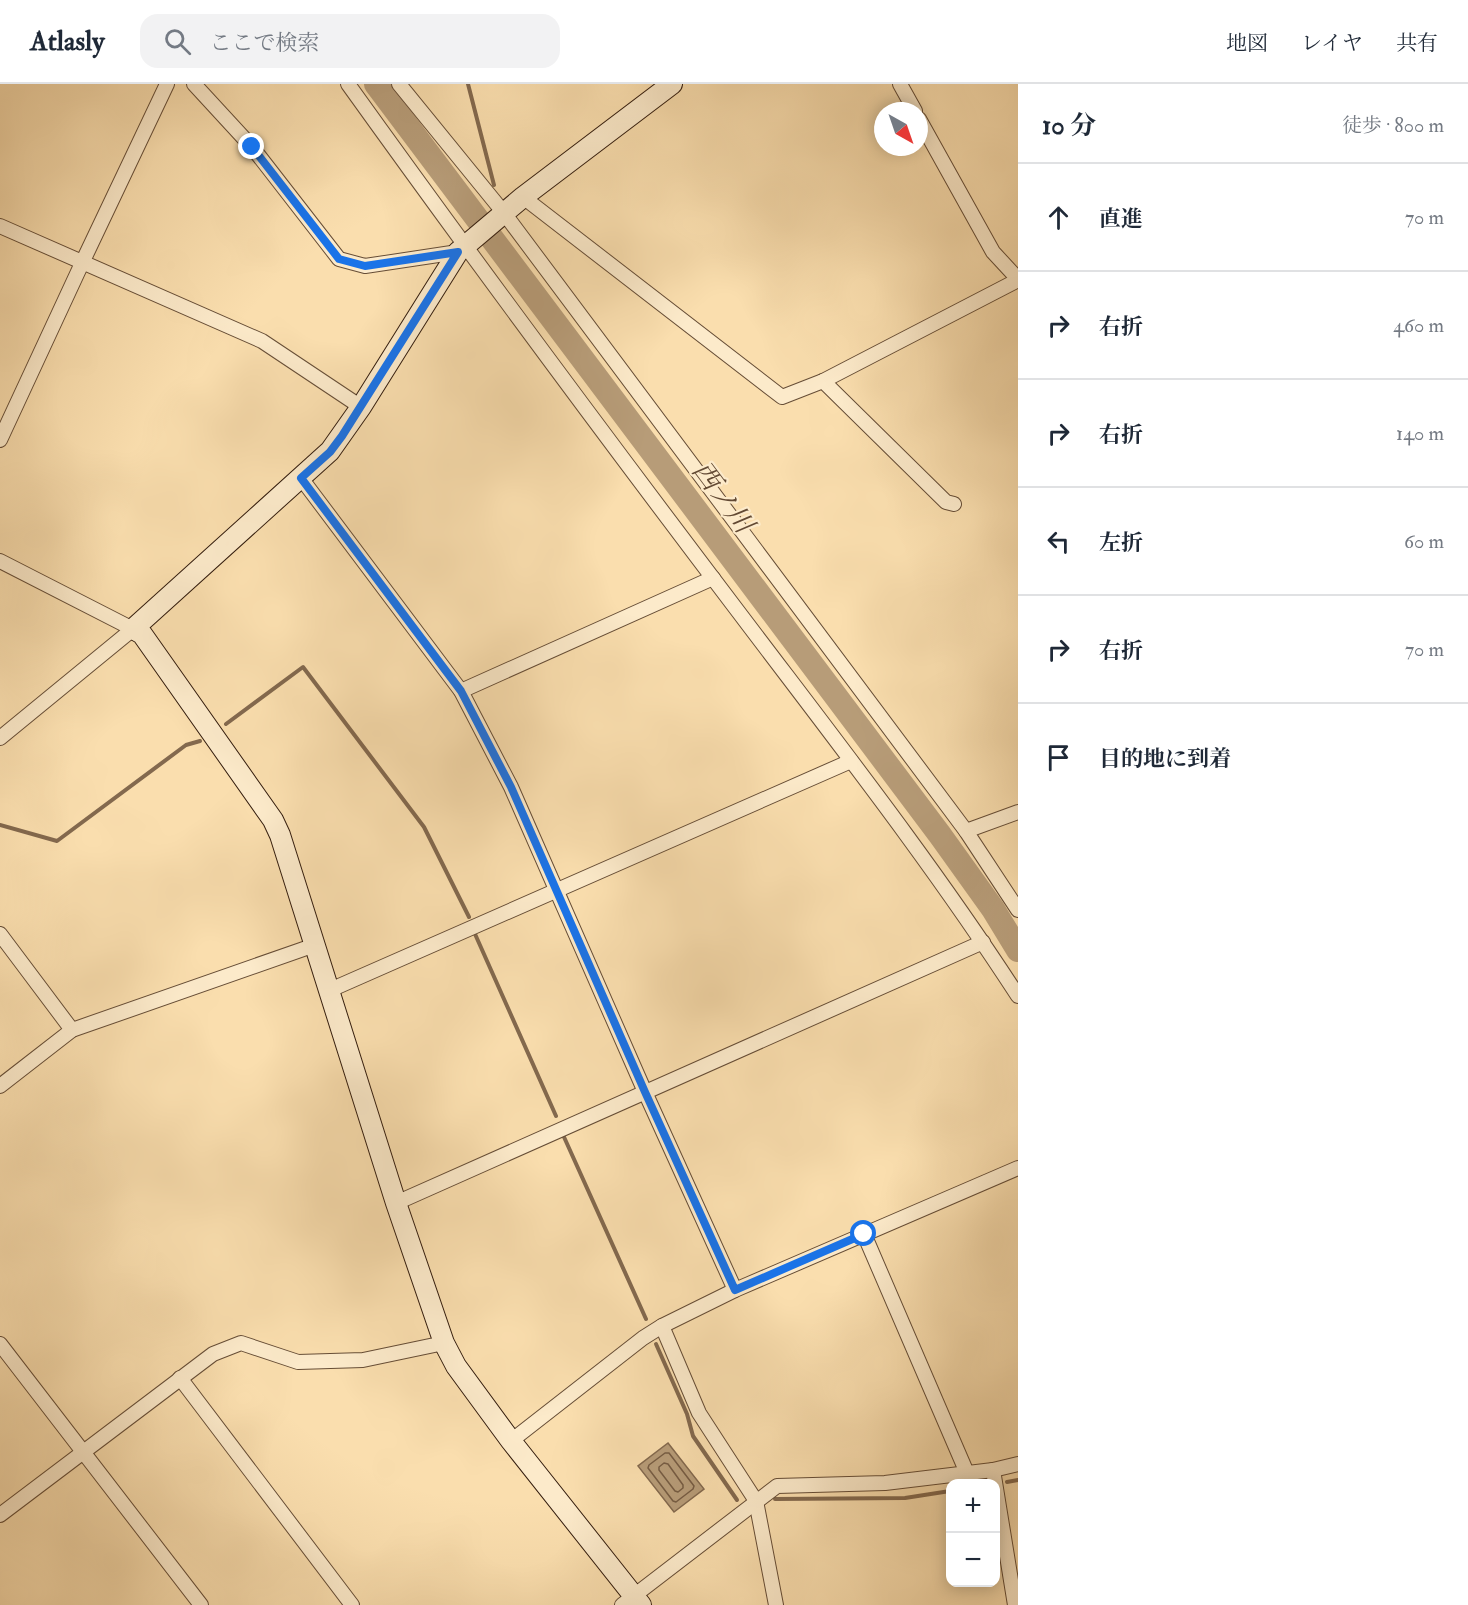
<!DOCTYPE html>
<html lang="ja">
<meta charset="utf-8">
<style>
:root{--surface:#fff;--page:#f2f2f3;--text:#1f2937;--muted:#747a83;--line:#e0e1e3}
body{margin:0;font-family:"IM FELL Double Pica","Noto Serif JP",serif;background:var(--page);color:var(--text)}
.controls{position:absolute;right:18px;bottom:18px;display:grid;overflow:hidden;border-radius:12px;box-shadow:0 3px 15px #0003}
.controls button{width:54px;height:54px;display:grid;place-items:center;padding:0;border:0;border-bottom:2px solid var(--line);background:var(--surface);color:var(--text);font:30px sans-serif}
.compass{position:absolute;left:874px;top:18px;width:54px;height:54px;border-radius:50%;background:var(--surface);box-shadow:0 3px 15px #0003;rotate:140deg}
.stop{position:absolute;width:18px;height:18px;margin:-14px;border:4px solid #1a73e8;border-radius:50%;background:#fff}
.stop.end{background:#1a73e8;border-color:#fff;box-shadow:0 2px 6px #0008}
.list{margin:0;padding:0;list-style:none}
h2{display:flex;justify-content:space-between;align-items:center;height:78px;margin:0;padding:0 24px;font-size:26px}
h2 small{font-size:20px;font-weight:400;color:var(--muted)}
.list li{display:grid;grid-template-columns:39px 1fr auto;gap:18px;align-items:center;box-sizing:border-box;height:108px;padding:0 24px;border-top:2px solid var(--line)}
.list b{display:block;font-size:22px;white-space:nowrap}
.list em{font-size:20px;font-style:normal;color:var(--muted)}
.icon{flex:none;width:33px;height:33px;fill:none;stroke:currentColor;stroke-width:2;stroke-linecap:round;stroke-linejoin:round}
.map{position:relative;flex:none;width:1018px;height:1521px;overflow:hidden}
header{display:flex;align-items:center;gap:36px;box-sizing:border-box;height:84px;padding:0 30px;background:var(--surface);border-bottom:2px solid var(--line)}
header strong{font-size:28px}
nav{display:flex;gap:33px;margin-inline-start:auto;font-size:21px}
.search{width:420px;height:54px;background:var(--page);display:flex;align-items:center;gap:15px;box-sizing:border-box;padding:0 21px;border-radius:18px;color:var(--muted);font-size:22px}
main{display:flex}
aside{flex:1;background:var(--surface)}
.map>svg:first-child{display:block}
</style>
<header>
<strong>Atlasly</strong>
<div class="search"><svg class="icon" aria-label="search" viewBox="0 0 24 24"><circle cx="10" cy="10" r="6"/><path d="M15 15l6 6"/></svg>ここで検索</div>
<nav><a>地図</a><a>レイヤ</a><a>共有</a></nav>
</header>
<main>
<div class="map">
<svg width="1018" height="1521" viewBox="0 0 1018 1521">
<rect width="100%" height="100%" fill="#fadeae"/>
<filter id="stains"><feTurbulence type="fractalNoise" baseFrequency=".00333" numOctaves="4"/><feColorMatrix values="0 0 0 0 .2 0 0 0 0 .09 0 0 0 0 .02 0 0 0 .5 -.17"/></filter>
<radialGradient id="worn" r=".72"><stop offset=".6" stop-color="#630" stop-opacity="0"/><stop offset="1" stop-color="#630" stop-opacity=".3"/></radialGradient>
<!-- water -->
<path fill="#b79c78" stroke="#83694e" stroke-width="1.5" d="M668 1359 704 1405 674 1428 638 1382Z"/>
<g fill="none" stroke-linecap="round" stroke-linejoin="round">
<!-- shore -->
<g stroke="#765c43" stroke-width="1.5">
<path d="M665 1369H669L694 1402 693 1405 676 1418 673 1417 648 1384 649 1381Z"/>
<path d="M664 1379 668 1380 683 1401V1404L678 1408 675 1407 659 1386V1383Z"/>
</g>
<!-- stream -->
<g stroke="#83694e" stroke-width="4">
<path d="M468 0 494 101"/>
<path d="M226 640 303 583 424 743 469 833"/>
<path d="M0 741 57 757 186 661 200 657"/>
<path d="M475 850 556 1032"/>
<path d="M564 1053 646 1235"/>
<path d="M656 1260 687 1330 693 1352 737 1416"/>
<path d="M1007 1398 1018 1396"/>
<path d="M775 1415 905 1414 950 1407"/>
</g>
<!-- river -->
<path stroke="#b79c78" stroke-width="24" d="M376 0 940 751 993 825 1018 866"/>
<defs>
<g id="street">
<path d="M194 0 252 63 339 175 365 182 458 168"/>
<path d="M348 0C475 177 605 352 737 526 833 653 932 779 1018 912"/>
<path d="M399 0 504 129 966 747 1018 826"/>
<path d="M900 0 915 27"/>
<path d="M919 35 993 168 1018 195"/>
<path d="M523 113 782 313 823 297 1018 196"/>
<path d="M0 142 262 257 361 323"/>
<path d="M823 297 946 418 954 420"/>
<path d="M0 356 83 177 167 0"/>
<path d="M301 394 461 607 511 703 645 1008 735 1206"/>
<path d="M0 477 133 545 0 654"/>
<path d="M461 607 713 494"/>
<path d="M966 747 1018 728"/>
<path d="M0 850 72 946"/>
<path d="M330 906 851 677"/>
<path d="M0 1002 72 946 315 861"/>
<path d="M396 1119 983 858"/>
<path d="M864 1150 967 1389"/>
<path d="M662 1242 699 1329 756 1417 776 1521"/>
<path d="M0 1260 201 1521"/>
<path d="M180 1294 352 1521"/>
<path d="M511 1357 643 1254 662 1242 735 1206 1018 1084"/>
<path d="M993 1386 1015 1521"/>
<path d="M0 1431 213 1270 241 1259 298 1278 363 1276 444 1259"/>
<path d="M622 1521 777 1402 885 1399 993 1386 1018 1380"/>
</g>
<path id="secondary" d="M641 1521 511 1357 456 1282 444 1259 396 1119 280 751 273 736 142 550 133 545 330 367 361 323 458 168 523 113 672 0"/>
</defs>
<!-- street casing -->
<use href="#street" stroke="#664d36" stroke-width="16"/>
<!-- secondary casing -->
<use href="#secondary" stroke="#341d0e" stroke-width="22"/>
<!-- street -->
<use href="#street" stroke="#fceaca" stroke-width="14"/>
<!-- secondary -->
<use href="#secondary" stroke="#fceaca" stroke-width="20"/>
</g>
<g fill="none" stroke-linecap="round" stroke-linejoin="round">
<!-- route -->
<path stroke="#1a73e8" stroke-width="8" d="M252 63 339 175 365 182 458 168 342 352 330 368 301 394 461 607 511 703 645 1008 735 1206 864 1150"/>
</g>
<g text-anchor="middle" stroke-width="4.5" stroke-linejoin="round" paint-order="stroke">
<!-- water labels -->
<g font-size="27" font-style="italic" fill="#624933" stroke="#fceaca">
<text transform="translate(723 413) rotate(53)" y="9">西ノ川</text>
</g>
</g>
<rect width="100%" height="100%" filter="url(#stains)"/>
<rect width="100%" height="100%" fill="url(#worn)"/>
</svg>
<div class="controls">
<button>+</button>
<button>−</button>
</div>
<svg class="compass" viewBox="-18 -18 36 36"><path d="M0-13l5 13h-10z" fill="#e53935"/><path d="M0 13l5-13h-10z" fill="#747a83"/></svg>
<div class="stop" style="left:864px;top:1150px"></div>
<div class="stop end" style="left:252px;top:63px"></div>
</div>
<aside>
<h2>10 分<small>徒歩 · 800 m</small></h2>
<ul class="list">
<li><svg class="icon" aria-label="ahead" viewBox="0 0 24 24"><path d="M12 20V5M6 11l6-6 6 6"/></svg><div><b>直進</b></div><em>70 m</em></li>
<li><svg class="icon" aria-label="right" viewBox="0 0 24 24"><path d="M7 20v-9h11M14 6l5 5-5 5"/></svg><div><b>右折</b></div><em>460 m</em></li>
<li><svg class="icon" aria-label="right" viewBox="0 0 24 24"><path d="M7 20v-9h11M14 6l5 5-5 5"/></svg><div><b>右折</b></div><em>140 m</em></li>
<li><svg class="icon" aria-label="left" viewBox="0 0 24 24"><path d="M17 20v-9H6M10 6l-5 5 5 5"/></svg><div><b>左折</b></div><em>60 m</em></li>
<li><svg class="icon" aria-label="right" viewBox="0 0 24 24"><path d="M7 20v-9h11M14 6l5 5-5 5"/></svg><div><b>右折</b></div><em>70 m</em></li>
<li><svg class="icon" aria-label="arrive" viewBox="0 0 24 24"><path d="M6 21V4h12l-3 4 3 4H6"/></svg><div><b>目的地に到着</b></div></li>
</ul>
</aside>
</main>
